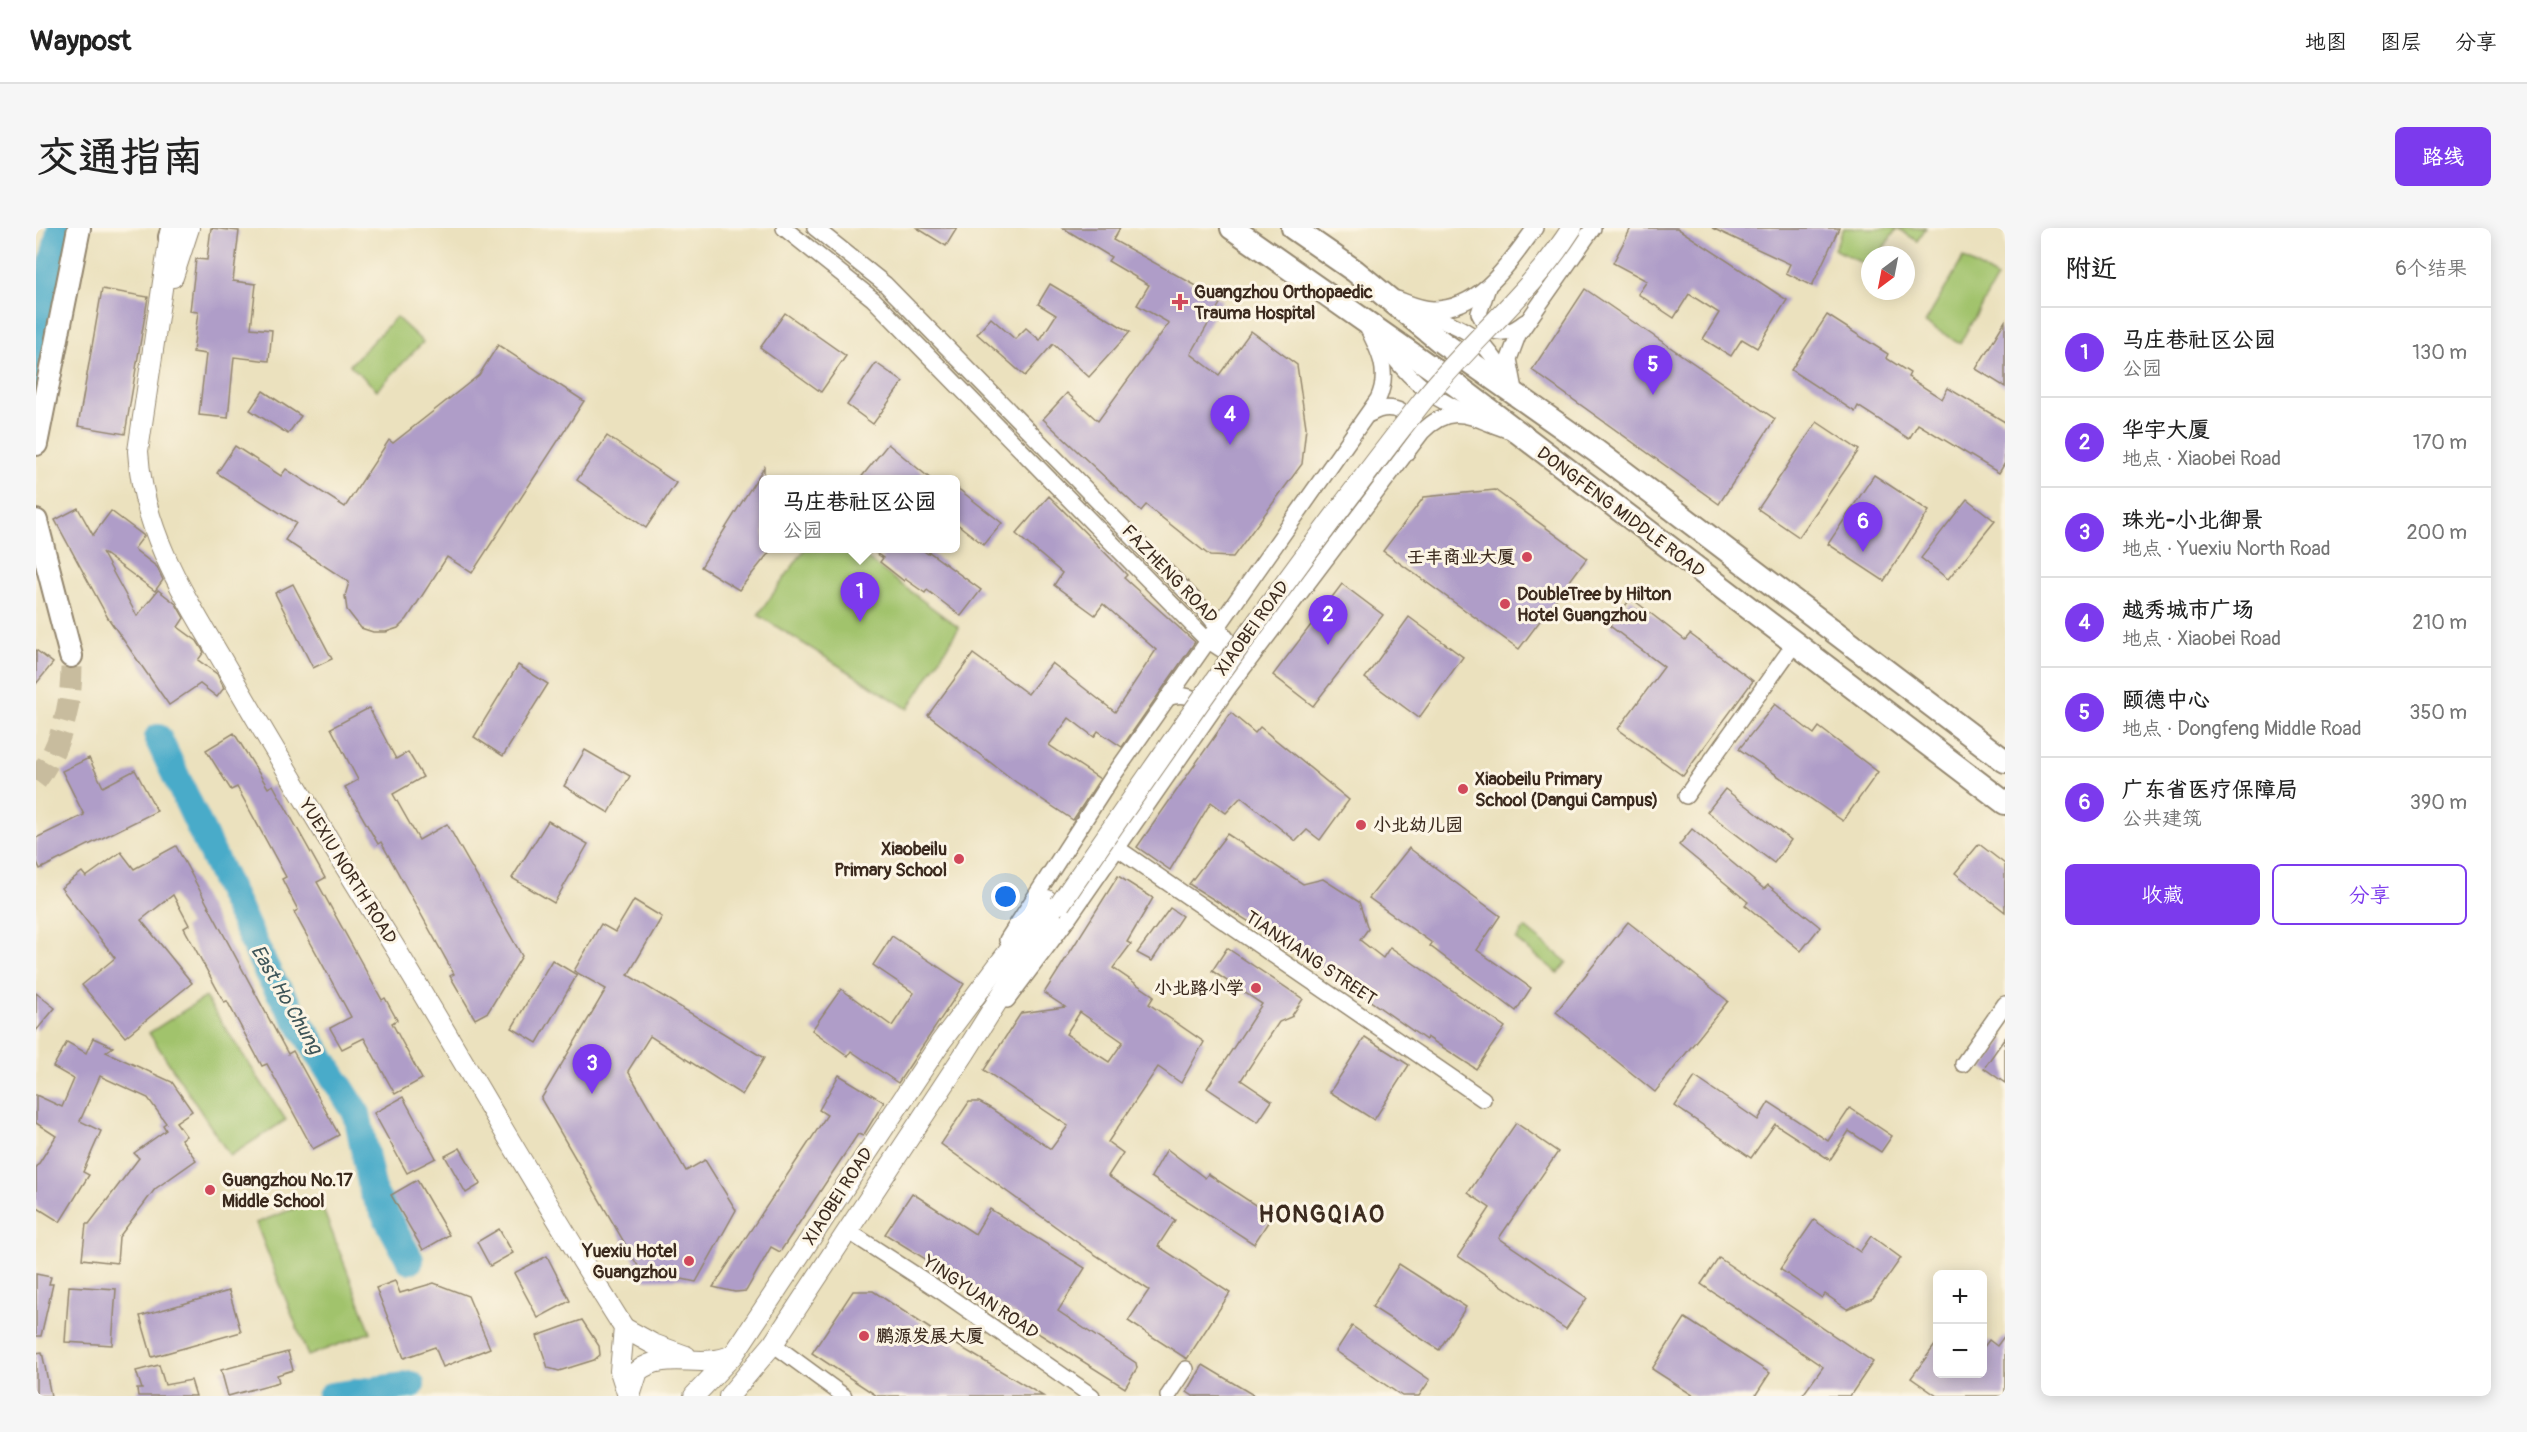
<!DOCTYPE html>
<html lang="zh">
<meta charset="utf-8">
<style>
:root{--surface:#fff;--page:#f6f6f6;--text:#222;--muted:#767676;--line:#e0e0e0;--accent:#7c3aed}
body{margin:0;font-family:Pangolin,"LXGW WenKai TC",sans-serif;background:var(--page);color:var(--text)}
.controls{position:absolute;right:18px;bottom:18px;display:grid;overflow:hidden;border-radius:9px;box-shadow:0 3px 15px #0003}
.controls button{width:54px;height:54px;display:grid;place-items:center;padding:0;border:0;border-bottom:2px solid var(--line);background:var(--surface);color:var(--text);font:30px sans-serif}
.compass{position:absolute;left:1825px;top:18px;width:54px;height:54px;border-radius:50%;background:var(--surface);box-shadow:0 3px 15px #0003;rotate:212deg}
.you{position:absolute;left:970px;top:669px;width:21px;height:21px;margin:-15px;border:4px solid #fff;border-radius:50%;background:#1a73e8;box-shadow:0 0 0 9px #1a73e833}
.badge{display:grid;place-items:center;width:39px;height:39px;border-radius:50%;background:var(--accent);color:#fff;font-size:20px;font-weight:700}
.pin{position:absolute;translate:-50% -50px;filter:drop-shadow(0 2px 3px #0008)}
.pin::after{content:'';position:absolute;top:32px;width:21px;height:18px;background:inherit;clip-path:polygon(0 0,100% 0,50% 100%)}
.popup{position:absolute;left:723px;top:247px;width:201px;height:78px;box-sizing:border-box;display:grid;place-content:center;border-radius:9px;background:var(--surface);filter:drop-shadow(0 2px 4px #0005);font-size:20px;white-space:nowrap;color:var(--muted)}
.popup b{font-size:22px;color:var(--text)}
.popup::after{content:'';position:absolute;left:50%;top:100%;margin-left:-12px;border:12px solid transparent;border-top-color:var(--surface)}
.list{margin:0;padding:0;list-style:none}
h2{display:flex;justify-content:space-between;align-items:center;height:78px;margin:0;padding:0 24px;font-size:26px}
h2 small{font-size:20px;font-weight:400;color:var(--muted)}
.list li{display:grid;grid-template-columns:39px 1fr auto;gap:18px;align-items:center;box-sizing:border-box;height:90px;padding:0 24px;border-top:2px solid var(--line)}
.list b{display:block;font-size:22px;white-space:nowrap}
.list p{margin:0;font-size:20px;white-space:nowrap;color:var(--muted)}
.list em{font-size:20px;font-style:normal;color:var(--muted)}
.actions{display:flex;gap:12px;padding:18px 24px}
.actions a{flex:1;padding:14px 0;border:2px solid var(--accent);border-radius:9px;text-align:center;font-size:21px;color:var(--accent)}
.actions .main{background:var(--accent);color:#fff}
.map{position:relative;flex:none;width:1969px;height:1168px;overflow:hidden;border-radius:9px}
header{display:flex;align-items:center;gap:36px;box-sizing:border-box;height:84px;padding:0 30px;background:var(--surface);border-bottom:2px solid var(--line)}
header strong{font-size:28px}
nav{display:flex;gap:33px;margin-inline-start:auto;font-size:21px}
.intro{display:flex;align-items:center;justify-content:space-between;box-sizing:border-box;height:144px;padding:0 36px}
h1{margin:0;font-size:42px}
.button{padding:15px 27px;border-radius:9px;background:var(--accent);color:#fff;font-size:21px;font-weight:700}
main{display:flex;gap:36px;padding:0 36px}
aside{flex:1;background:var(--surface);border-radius:9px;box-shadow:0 3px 15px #0003}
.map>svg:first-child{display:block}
</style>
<header>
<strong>Waypost</strong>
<nav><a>地图</a><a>图层</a><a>分享</a></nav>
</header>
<div class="intro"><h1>交通指南</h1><a class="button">路线</a></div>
<main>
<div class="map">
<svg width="1969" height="1168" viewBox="0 0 1969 1168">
<rect width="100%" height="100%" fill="#fcf5e5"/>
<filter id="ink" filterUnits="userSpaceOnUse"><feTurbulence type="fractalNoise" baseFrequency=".0167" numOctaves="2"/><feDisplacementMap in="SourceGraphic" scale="12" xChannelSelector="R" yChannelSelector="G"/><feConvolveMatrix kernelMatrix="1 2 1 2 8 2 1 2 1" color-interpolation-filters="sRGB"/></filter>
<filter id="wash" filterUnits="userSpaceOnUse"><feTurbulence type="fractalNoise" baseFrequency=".008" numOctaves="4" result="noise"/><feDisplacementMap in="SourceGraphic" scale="24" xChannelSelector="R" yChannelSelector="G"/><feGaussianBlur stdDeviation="1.35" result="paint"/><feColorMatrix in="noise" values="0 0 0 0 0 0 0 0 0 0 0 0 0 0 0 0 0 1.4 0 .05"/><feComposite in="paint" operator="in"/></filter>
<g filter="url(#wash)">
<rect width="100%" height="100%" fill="#ebe1be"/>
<!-- green -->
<g fill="#a1c36c" stroke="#6e7645" stroke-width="1.5">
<path d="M1808 0H1890L1881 13 1861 0 1843 27H1834V39L1798 21Z"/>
<path d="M1927 30 1961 50 1924 115 1889 95Z"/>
<path d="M360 89 387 114 341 162 314 137Z"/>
<path d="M769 321H818L923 400 872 481 722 387Z"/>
<path d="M1489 700 1531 734 1522 745 1480 712Z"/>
<path d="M169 769 250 892 194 928 113 805Z"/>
<path d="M283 971 335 1104 272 1128 220 995Z"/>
</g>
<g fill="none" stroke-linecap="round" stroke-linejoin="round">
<!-- river -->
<g stroke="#4aabc9" stroke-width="28">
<path d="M6 169V81L25 0"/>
<path d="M122 510 233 747 321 886 337 964 374 1032"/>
<path d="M295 1168 375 1157"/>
</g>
</g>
<g id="blocks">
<!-- building -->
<g fill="#af9dc8" fill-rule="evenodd">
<path d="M175 0 203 3 197 53 220 56 215 100 236 102 233 133 198 129 192 190 163 187 170 126 157 124 162 84 154 83 160 31 171 32Z"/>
<path d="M881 0H921L910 18Z"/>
<path d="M1027 0H1084L1077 12 1186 72 1155 126 1183 147 1215 103 1261 137 1270 199 1266 236 1197 329 1174 328 1110 277 1105 283 1007 191 1031 165 1062 193 1133 95 1101 77 1113 57 1072 33 1075 29Z"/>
<path d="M1595 0H1641L1751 72 1721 120 1706 111 1695 128 1667 111 1683 85 1653 66 1638 90 1602 66 1611 53 1577 35Z"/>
<path d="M1676 0H1803L1776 58 1750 45 1754 36Z"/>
<path d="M1014 56 1094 104 1053 149 1017 116 989 148 941 106 955 90 979 111 990 100 1004 112 1020 87 1002 76Z"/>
<path d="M66 61 112 69 89 206 42 198Z"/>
<path d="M1549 61 1739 191 1683 276 1496 142Z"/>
<path d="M749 85 810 128 785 164 724 120Z"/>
<path d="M1791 87 1852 126 1850 130 1874 145 1872 149 1906 171 1912 160 1969 194V235L1963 245 1882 196 1873 211 1822 178 1819 184 1755 142Z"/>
<path d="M1969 93V159L1940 141Z"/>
<path d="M462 117 548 173 436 345 411 329 371 391 362 400 350 404H337L325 400 311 382 309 368 313 354 249 312 260 295 181 245 199 218 245 248 250 241 309 279 353 212 357 215 443 147Z"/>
<path d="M840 135 867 154 837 196 811 177Z"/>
<path d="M227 163 265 188 252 206 214 182Z"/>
<path d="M1781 194 1823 222 1763 309 1722 281Z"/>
<path d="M571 208 640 255 610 300 541 252Z"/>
<path d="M852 216 896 252H823Z"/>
<path d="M728 239V321H736L703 362 665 339Z"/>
<path d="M1838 247 1893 283 1848 353 1792 316Z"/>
<path d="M920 259 966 295 948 317 920 295Z"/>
<path d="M1459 262 1551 330 1483 421 1347 323 1388 269Z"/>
<path d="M1013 268 1091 347 1088 350 1159 414 1086 519 1062 503 1058 509 1033 490 1013 517 1064 551 1037 592 980 554 892 487 937 426 992 466 1016 435 1079 484 1120 422 1067 376 1059 387 1018 357 1026 345 980 306Z"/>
<path d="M1931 271 1959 293 1912 351 1885 330Z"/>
<path d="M42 280 57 307 75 283 108 308 98 321 121 339 127 352 119 363 66 324 101 388 122 362 140 376 148 390 142 399 161 413 168 424 162 432 181 446 188 460 181 469 164 456 133 477 72 390 19 292Z"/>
<path d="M834 321H885L892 326 893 324 945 362 925 388 891 362 889 365 869 351 868 353 844 334 847 330Z"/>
<path d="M257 356 296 431 277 440 239 365Z"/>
<path d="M1306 356 1347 387 1277 478 1237 447Z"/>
<path d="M1595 370 1649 412 1654 406 1717 453 1647 548 1582 501 1628 439 1574 398Z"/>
<path d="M1373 389 1427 429 1383 490 1329 450Z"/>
<path d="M0 422 17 435 0 456Z"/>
<path d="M482 437 512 456 467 528 438 509Z"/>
<path d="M1739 476 1778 506 1783 499 1842 544 1807 593 1703 521Z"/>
<path d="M333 480 360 531 372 524 387 549 357 566 383 612 411 596 486 728 452 784 439 791 414 748 418 746 345 614 342 616 309 559 322 552 295 500Z"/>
<path d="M1195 485 1219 505 1224 499 1313 572 1284 612 1271 602 1260 613 1205 569 1190 585 1175 574 1134 642 1101 619Z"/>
<path d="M198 505 232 560 237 557 289 650 281 654 346 772 349 770 361 792 356 795 386 851 359 866 328 810 306 821 294 800 315 789 258 684 262 682 246 651 250 649 201 559 195 562 170 522Z"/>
<path d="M549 522 594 548 573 585 528 558Z"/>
<path d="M53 530 67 559 99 542 121 583 4 641 0 632V610L48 587 26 543Z"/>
<path d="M1689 561 1755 612 1738 635 1671 584Z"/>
<path d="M512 593 552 616 518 675 476 650Z"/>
<path d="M1656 601 1728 661 1732 657 1784 699 1765 723 1709 677 1712 674 1643 617Z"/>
<path d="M1191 606 1267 656 1287 651 1323 674 1332 701 1324 712 1347 730 1354 719 1469 799 1440 841 1391 809 1390 812 1323 765 1326 761 1301 745 1299 748 1153 656Z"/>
<path d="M1943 616 1969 636V684L1919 645Z"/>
<path d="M140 618 252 826 257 823 303 907 277 921 231 836 226 838 191 773 188 774 148 700 153 697 137 667 105 692 156 755 89 809 46 757 79 730 25 660 46 644 50 649 85 624 98 641Z"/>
<path d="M1373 620 1464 688 1441 722 1495 760 1480 783 1394 718 1396 715 1333 670Z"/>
<path d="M1082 648 1117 670 1091 714 1095 716 1077 740 1118 768 1113 776 1168 814 1145 855 1122 839 1072 914 1087 925 1072 948 1139 992 1122 1018 1194 1065 1151 1131 1092 1093 1113 1062 1052 1022 905 916 933 874H943L954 880 1015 921 1032 898 948 842 985 785 1029 779 1008 765ZM1044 784 1087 814 1073 834 1030 806Z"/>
<path d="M598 672 626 689 592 747 728 830 706 867 614 808 592 843 650 943 669 932 700 982 660 1054 646 1051 610 1052 505 871 570 761 538 743 565 696 579 704Z"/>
<path d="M1134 680 1146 688 1116 733 1101 725Z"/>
<path d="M1592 694 1692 773 1619 864 1520 784Z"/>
<path d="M856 708 928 756 862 855 815 823 812 828 776 802 805 761 856 798 878 765 837 737Z"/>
<path d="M1191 720 1267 771 1255 789 1243 794 1205 852 1236 873 1222 894 1171 860 1226 776 1176 743Z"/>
<path d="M516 732 541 747 501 815 476 800Z"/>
<path d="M0 765 19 780 0 803Z"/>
<path d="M1329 809 1373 837 1338 892 1294 864Z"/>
<path d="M57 810 77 819 70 824 136 854 156 883 140 894 150 908 145 911 160 932 119 961 83 1009 81 1035 46 1031 50 996H53L103 930 98 925 130 902 127 897 130 895 112 870 64 848 44 893 65 903 47 944 53 947 24 994 0 979V940L20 908 0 895V867L26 879 38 851 17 839 31 814 50 825Z"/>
<path d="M1969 810V855L1948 840Z"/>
<path d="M803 847 848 874 827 908 822 906 744 1024 735 1019 710 1063 699 1064 677 1059 791 887 783 882Z"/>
<path d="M1659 849 1722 892 1733 874 1792 913 1814 880 1856 908 1845 924 1813 903 1794 932 1739 896 1715 930 1639 878Z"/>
<path d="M367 869 400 930 371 945 338 885Z"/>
<path d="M1480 895 1522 924 1463 1010 1551 1070 1530 1101 1422 1028 1454 980 1432 965Z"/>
<path d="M424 920 445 956 430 965 409 928Z"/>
<path d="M1131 921 1169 950 1172 946 1236 988 1218 1016 1115 949Z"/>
<path d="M381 952 413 1007 387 1022 355 967Z"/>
<path d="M876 965 939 1006 954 981 1049 1040 1022 1083 1100 1135 1101 1140 1089 1160 986 1095 988 1092 849 1006Z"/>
<path d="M1778 992 1824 1024 1835 1008 1865 1030 1837 1070 1811 1081 1789 1066 1786 1070 1744 1041Z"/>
<path d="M463 1001 477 1025 454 1038 441 1014Z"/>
<path d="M511 1028 534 1073 502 1090 478 1045Z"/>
<path d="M1683 1030 1837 1134 1814 1168H1766L1787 1139 1665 1056Z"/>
<path d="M1363 1036 1430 1079 1403 1122 1336 1079Z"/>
<path d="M0 1046 15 1049 13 1056H17L5 1108H0Z"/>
<path d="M359 1053 364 1065 398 1055 432 1068 454 1120 407 1139 399 1119 368 1130 340 1060Z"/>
<path d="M33 1058 80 1061 76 1117 29 1114Z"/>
<path d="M193 1063 205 1104 116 1129 104 1088Z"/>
<path d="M817 1063H837L896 1102 1007 1168H841L776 1125Z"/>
<path d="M1649 1090 1734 1145 1719 1168H1658L1616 1141Z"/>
<path d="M546 1092 563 1118 564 1127 558 1132 523 1143 512 1140 501 1108Z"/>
<path d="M1316 1098 1394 1152 1383 1168H1366L1300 1123Z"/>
<path d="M1969 1107V1168H1901L1875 1150 1902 1113V1146H1947V1120L1953 1112 1961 1118Z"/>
<path d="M6 1124 15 1168H0V1125Z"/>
<path d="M252 1124 257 1142 241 1147 243 1154 192 1168 185 1142Z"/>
<path d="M123 1137 129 1157 155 1152 160 1168H102L101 1161H106L100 1143Z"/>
<path d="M1167 1137 1219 1168H1157L1151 1164Z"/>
</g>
</g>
</g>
<g filter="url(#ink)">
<use href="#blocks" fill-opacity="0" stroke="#93866e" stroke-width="1.5"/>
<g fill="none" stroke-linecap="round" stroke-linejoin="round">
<!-- highway-tunnel -->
<path stroke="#c8bc9e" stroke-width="22" stroke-dasharray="22 11" stroke-linecap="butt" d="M0 553C26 519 38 470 35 428"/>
<defs>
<g id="minor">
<path d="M748 0 837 71 1171 412 1205 434"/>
<path d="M779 0 849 56 1170 384 1205 429"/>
<path d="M1452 59 1443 85 1451 100C1465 108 1477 104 1489 94"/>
<path d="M1361 71C1372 75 1384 81 1397 81 1445 81 1473 35 1499 0"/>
<path d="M1387 85C1434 102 1448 109 1473 154"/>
<path d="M1346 115C1369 145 1390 168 1427 183"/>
<path d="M1480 167 1473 131 1482 107 1557 0"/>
<path d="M1334 186C1350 176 1370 179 1377 199"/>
<path d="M1131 470C1146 465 1163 467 1166 485"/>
<path d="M1650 568 1759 415"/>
<path d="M1081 620 1447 871"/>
<path d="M971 712 1077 548 1342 171C1355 143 1342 121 1329 95"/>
<path d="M971 772 1032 691 1193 459 1386 204C1416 173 1436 190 1471 202"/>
<path d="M1927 836 1969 776"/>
<path d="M812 1003 909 1066 1056 1168"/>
<path d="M737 1116 808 1168"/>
<path d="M1132 1168 1150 1141"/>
</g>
<g id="major">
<path d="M135 0 102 223C107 309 154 376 196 449 248 540 303 629 358 718 435 845 508 974 588 1100L584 1143 592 1168"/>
<path d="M137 49 153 0"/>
<path d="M588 1100 617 1116 650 1128"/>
<path d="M594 1168 602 1143C630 1121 666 1142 696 1127"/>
<path d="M658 1168 698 1126 904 815 1011 672"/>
<path d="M693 1168 737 1116 929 825 1015 688"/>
</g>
<g id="highway">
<path d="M1196 0 1420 157 1969 575"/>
<path d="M1257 0 1319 43 1404 113 1560 223 1969 533"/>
<path d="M134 9 137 0"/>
<path d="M0 216 43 0"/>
<path d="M0 293 35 428"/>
</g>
</defs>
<!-- minor casing -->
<use href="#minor" stroke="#93866e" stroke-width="18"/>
<!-- major casing -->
<use href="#major" stroke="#93866e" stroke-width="22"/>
<!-- highway casing -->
<use href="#highway" stroke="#93866e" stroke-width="26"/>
<!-- minor -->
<use href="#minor" stroke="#fff" stroke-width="15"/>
<!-- major -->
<use href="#major" stroke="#fff" stroke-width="20"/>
<!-- highway -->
<use href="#highway" stroke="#fff" stroke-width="22"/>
<defs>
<path id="major-bridge" d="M1024 676C1140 506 1258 337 1385 175 1433 114 1494 66 1536 0"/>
</defs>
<!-- major-bridge casing -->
<use href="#major-bridge" stroke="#93866e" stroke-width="22" stroke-linecap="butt"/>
<!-- major-bridge -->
<use href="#major-bridge" stroke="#fff" stroke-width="20"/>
</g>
</g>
<!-- markers -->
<g fill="#d1495b" stroke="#fcf5e5" stroke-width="2">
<path d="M1141 65h6v6h6v6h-6v6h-6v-6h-6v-6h6z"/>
<circle cx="1491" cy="329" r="6"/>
<circle cx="1469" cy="376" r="6"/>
<circle cx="1427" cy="561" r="6"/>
<circle cx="1325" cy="597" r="6"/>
<circle cx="923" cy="631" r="6"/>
<circle cx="1220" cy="760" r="6"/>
<circle cx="174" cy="962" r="6"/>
<circle cx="653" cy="1033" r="6"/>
<circle cx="828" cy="1108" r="6"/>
</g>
<g text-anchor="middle" stroke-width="6" stroke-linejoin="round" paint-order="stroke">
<!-- poi labels -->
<g font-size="18" font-weight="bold" fill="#3b2a1e" stroke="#fcf5e5" text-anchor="start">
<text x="1158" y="70">Guangzhou Orthopaedic<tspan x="1158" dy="21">Trauma Hospital</tspan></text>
<text x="1479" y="335" text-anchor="end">壬丰商业大厦</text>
<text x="1481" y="372">DoubleTree by Hilton<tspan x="1481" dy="21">Hotel Guangzhou</tspan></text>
<text x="1439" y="557">Xiaobeilu Primary<tspan x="1439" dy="21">School (Dangui Campus)</tspan></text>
<text x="1337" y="603">小北幼儿园</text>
<text x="911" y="627" text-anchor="end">Xiaobeilu<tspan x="911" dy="21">Primary School</tspan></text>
<text x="1208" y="766" text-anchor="end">小北路小学</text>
<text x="186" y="958">Guangzhou No.17<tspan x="186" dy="21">Middle School</tspan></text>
<text x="641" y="1029" text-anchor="end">Yuexiu Hotel<tspan x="641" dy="21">Guangzhou</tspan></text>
<text x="840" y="1114">鹏源发展大厦</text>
</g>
<!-- street labels -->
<g font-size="18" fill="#3b2a1e" stroke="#fcf5e5">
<text transform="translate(1585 284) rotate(37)" y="6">DONGFENG MIDDLE ROAD</text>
<text transform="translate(1134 346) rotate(46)" y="6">FAZHENG ROAD</text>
<text transform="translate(1216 400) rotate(-54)" y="6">XIAOBEI ROAD</text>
<text transform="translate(312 643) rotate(58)" y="6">YUEXIU NORTH ROAD</text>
<text transform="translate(1275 730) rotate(34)" y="6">TIANXIANG STREET</text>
<text transform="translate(802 968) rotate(-57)" y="6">XIAOBEI ROAD</text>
<text transform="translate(945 1069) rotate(34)" y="6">YINGYUAN ROAD</text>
</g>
<!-- water labels -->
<g font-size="20" font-style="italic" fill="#40575a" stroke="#fcf5e5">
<text transform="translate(251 771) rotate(60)" y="7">East Ho Chung</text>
</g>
<!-- district labels -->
<g font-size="24" font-weight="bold" letter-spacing="1.5" fill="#3b2a1e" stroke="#fcf5e5">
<text x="1286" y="994">HONGQIAO</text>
</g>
</g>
</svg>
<div class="controls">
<button>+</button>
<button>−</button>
</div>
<svg class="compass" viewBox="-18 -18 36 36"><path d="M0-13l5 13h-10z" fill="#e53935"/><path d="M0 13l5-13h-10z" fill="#767676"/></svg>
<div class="you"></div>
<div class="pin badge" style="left:824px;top:394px">1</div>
<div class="popup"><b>马庄巷社区公园</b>公园</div>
<div class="pin badge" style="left:1292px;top:417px">2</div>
<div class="pin badge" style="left:556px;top:866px">3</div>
<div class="pin badge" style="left:1194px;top:217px">4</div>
<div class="pin badge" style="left:1617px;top:167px">5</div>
<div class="pin badge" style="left:1827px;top:324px">6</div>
</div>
<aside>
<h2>附近<small>6个结果</small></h2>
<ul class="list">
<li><span class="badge">1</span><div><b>马庄巷社区公园</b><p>公园</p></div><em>130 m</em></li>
<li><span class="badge">2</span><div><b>华宇大厦</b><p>地点 · Xiaobei Road</p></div><em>170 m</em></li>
<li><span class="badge">3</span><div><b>珠光-小北御景</b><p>地点 · Yuexiu North Road</p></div><em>200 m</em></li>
<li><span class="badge">4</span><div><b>越秀城市广场</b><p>地点 · Xiaobei Road</p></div><em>210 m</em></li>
<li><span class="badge">5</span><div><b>颐德中心</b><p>地点 · Dongfeng Middle Road</p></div><em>350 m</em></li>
<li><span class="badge">6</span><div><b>广东省医疗保障局</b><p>公共建筑</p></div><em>390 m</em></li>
</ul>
<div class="actions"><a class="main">收藏</a><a>分享</a></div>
</aside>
</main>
